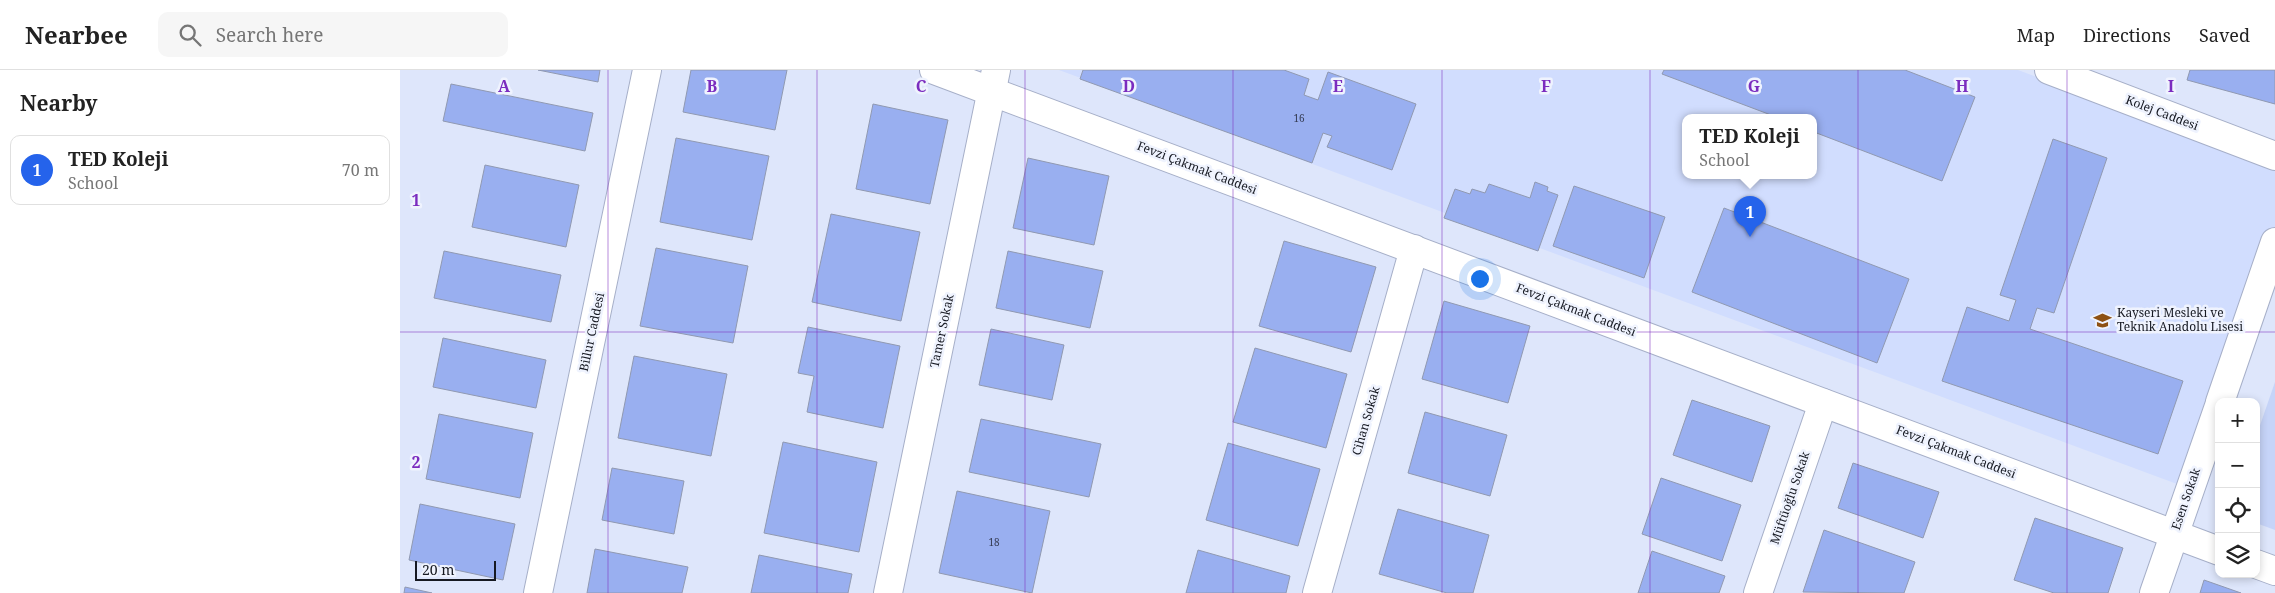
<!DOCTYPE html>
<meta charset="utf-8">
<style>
:root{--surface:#fff;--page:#f6f6f6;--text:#222;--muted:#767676;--line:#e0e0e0;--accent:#2563eb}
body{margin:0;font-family:"Noto Serif",serif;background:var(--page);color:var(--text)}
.controls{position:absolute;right:15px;bottom:15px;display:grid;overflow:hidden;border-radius:10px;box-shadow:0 2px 8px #0003}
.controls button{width:45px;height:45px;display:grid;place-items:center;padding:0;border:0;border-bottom:1px solid var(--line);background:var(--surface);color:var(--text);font:25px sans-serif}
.scale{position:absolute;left:15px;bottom:12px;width:81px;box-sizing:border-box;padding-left:5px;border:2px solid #161922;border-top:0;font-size:14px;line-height:18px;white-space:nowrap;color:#161922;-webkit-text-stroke:4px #eff3fe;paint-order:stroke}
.you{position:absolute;left:1079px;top:208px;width:18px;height:18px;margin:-12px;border:4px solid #fff;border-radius:50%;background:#1a73e8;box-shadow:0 0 0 8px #1a73e833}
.badge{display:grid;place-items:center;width:32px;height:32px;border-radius:50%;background:var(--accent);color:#fff;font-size:16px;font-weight:700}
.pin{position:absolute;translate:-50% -41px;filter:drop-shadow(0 1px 2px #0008)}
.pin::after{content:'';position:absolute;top:26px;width:18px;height:15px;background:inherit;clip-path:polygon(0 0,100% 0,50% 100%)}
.popup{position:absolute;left:1282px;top:44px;width:135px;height:65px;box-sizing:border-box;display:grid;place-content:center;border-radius:10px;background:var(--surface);filter:drop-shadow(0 1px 4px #0005);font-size:16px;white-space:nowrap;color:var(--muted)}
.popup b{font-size:19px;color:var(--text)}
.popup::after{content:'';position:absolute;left:50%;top:100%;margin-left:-10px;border:10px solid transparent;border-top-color:var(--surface)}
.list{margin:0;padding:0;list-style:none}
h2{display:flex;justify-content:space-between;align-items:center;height:65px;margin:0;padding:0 20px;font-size:21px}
h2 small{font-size:16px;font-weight:400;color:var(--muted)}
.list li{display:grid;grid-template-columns:32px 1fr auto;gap:15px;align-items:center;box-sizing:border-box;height:70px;margin:0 10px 10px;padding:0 10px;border:1px solid var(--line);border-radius:10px}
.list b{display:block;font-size:19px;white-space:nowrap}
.list p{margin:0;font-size:16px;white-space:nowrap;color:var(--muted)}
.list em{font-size:16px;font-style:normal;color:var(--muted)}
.icon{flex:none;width:28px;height:28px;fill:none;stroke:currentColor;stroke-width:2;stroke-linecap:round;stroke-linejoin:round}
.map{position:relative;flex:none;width:1875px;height:523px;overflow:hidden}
header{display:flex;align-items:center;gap:30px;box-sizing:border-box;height:70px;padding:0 25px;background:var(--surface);border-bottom:1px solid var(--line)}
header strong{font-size:24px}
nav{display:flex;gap:28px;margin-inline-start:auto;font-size:18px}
.search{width:350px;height:45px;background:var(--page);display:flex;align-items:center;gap:12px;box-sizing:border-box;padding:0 18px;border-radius:10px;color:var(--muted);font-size:19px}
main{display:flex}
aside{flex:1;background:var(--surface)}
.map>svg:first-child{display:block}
</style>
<header>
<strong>Nearbee</strong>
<div class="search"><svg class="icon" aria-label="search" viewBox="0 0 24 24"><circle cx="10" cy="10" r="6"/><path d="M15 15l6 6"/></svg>Search here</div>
<nav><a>Map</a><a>Directions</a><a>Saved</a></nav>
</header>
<main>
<aside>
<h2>Nearby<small></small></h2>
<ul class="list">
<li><span class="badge">1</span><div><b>TED Koleji</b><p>School</p></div><em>70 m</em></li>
</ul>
</aside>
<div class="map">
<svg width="1875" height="523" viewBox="0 0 1875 523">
<rect width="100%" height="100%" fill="#dee6fb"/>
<!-- built -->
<path fill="#d1ddfe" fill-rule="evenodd" d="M659 0H1618L1875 95V177L1777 414ZM1286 48H1414V106H1286Z"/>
<!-- green -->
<path fill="#c6d4f8" d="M1875 312V460L1856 453V367Z"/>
<!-- building -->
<g fill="#99aff0" stroke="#9099b1">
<path d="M138 0H200L198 12Z"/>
<path d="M291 0H387L375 60 283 42Z"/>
<path d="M683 0H884L909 9 904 25 918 30 928 2 1016 34 992 100 927 77 932 66 923 63 912 93 680 9Z"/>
<path d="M1264 0H1505L1575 27 1542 111 1414 62V48H1379L1262 4Z"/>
<path d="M1790 0H1875V34L1787 10Z"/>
<path d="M51 14 193 43 185 81 43 51Z"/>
<path d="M473 34 548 50 530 134 456 119Z"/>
<path d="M276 68 369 86 352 170 260 152Z"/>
<path d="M1653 69 1707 88 1654 243 1637 238 1630 259 1783 311 1758 384 1542 311 1567 237 1609 251 1616 230 1600 225Z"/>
<path d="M628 88 709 106 694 175 613 158Z"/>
<path d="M85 95 179 115 166 177 72 157Z"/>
<path d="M1135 112 1148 117 1147 121 1158 125 1138 181 1044 148 1055 119 1070 124 1072 119 1085 123 1089 114 1130 128Z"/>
<path d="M1174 116 1265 147 1244 208 1153 176Z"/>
<path d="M1324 138 1509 209 1477 293 1292 222Z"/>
<path d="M431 144 520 162 501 251 412 232Z"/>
<path d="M884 171 976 197 951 282 859 256Z"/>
<path d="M256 178 348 196 333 273 240 256Z"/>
<path d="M44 181 161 205 151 252 34 228Z"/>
<path d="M608 181 703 201 690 258 596 238Z"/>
<path d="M1044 231 1130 256 1108 333 1022 309Z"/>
<path d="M408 257 500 276 483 358 407 342 414 306 398 303Z"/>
<path d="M591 259 664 275 652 330 579 315Z"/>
<path d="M43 268 146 290 136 338 33 317Z"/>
<path d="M855 278 947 304 926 378 833 352Z"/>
<path d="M234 286 327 304 311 386 218 368Z"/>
<path d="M1292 330 1370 356 1352 412 1273 385Z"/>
<path d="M1025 342 1107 365 1090 426 1008 403Z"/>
<path d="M39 344 133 363 120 428 26 409Z"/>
<path d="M581 349 701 374 689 427 569 402Z"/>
<path d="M383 372 477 392 459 482 364 463Z"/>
<path d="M828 373 920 399 898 476 806 450Z"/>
<path d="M1453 393 1539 422 1523 468 1438 438Z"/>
<path d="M212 398 284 411 274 464 202 450Z"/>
<path d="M1261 408 1341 435 1322 491 1242 464Z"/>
<path d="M557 421 650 441 632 523 539 503Z"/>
<path d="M20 434 115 454 103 510 9 490Z"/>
<path d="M998 439 1089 465 1073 523H1047L979 504Z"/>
<path d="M1635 448 1723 478 1708 523H1654L1614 510Z"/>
<path d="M1424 460 1515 492 1504 523 1403 522Z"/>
<path d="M195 479 288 497 282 523H187Z"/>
<path d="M798 480 890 506 886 523H786Z"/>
<path d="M1252 481 1325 506 1319 523H1238Z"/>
<path d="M359 485 452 504 448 523H351Z"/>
<path d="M1804 510 1841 523H1800Z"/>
<path d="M5 517 32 523H4Z"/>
</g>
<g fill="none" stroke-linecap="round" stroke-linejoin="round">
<defs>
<g id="street">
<path d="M1649 0 1875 86"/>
<path d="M1820 332 1875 172"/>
<path d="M488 523 596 0"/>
<path d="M917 523 1014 179"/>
<path d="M1358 523 1423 333"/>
<path d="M1754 523 1819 336"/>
</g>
<g id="secondary">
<path d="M534 0 1819 481"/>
<path d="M1856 494 1875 501"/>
<path d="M138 523 247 0"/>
</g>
</defs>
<!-- street casing -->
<use href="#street" stroke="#a6afc8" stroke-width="30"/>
<!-- secondary casing -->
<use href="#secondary" stroke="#a6afc8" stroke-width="30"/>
<!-- street -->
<use href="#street" stroke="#fff" stroke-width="28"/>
<!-- secondary -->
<use href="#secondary" stroke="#fff" stroke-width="28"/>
</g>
<!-- grid -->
<path fill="none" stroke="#7b2cbf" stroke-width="1" stroke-opacity="0.55" d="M208 0V523M417 0V523M625 0V523M833 0V523M1042 0V523M1250 0V523M1458 0V523M1667 0V523M0 262H1875"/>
<!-- icons -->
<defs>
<symbol id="school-bare" viewBox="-9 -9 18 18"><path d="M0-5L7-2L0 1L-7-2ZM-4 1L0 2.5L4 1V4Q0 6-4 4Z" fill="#8e5113" stroke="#eff3fe" stroke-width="2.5" paint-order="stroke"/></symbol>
</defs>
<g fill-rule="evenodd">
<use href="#school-bare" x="1690" y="238" width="25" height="25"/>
</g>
<g text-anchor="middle" stroke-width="5" stroke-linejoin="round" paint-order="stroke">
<!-- number labels -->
<g font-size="10" fill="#373e56">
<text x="899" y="52">16</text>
<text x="594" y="476">18</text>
</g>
<!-- street labels -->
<g font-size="12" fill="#161922" stroke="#eff3fe">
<text transform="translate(1762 43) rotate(21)" y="4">Kolej Caddesi</text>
<text transform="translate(797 98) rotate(21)" y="4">Fevzi Çakmak Caddesi</text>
<text transform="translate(1176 240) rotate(21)" y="4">Fevzi Çakmak Caddesi</text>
<text transform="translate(542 261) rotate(-78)" y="4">Tamer Sokak</text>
<text transform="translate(192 262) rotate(-78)" y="4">Billur Caddesi</text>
<text transform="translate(966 351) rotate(-74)" y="4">Cihan Sokak</text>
<text transform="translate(1556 382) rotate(21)" y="4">Fevzi Çakmak Caddesi</text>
<text transform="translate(1390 428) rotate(-71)" y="4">Müftüoğlu Sokak</text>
<text transform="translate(1786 429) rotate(-71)" y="4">Esen Sokak</text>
</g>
<!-- poi labels -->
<g font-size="12" fill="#161922" stroke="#eff3fe" text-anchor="start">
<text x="1717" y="247">Kayseri Mesleki ve<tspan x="1717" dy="14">Teknik Anadolu Lisesi</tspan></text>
</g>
</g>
<g font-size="16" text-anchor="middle" font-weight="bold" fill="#7b2cbf" stroke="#eff3fe" stroke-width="5" stroke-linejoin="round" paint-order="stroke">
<text x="104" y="22">A</text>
<text x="312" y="22">B</text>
<text x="521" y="22">C</text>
<text x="729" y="22">D</text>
<text x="938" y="22">E</text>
<text x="1146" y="22">F</text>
<text x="1354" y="22">G</text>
<text x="1562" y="22">H</text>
<text x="1771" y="22">I</text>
<text x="16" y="136">1</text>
<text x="16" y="398">2</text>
</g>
</svg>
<div class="controls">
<button>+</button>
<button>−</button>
<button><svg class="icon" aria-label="locate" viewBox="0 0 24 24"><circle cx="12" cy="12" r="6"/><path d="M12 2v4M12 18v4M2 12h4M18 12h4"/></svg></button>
<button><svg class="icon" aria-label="layers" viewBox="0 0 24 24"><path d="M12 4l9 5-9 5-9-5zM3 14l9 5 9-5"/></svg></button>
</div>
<div class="scale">20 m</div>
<div class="you"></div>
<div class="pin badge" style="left:1350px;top:167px">1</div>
<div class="popup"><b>TED Koleji</b>School</div>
</div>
</main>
